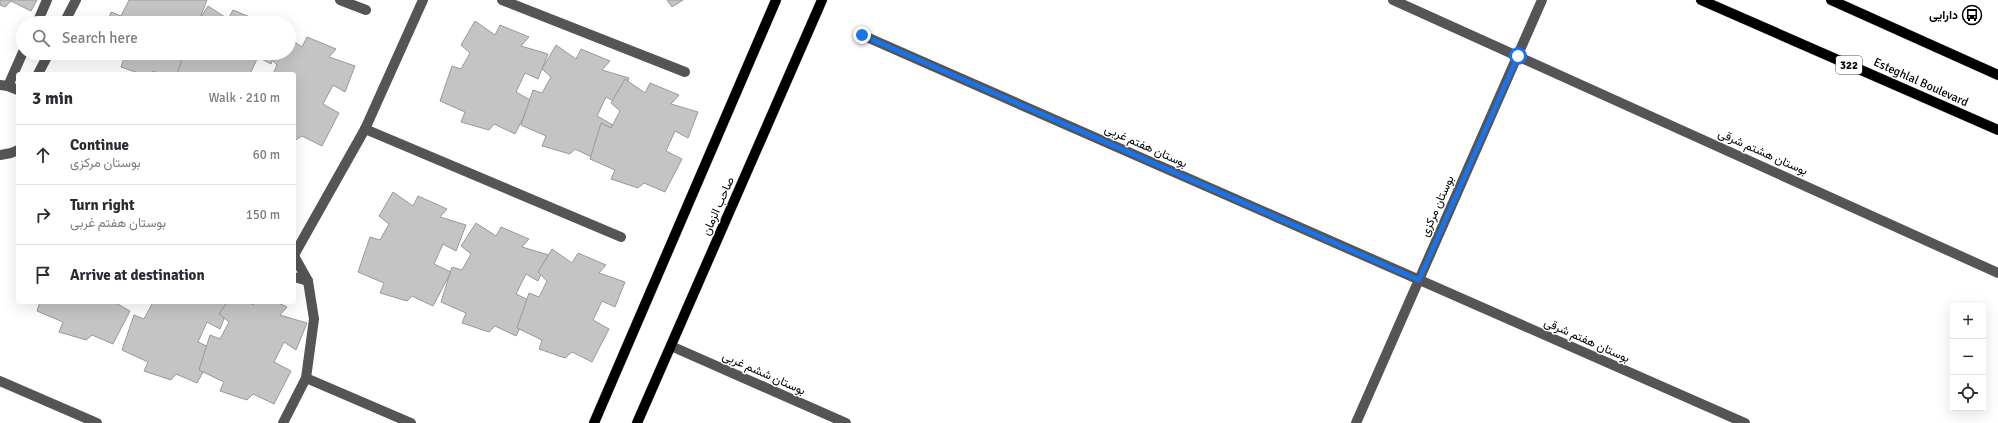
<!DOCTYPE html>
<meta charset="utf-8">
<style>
:root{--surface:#fff;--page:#f2f2f3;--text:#2b2b33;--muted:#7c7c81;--line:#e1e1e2}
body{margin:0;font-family:Signika,Vazirmatn,sans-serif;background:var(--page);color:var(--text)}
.controls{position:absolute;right:12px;bottom:12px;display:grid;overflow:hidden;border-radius:4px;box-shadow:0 4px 16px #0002}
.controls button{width:36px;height:36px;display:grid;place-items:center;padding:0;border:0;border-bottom:1px solid var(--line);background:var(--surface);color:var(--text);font:20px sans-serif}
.stop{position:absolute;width:12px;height:12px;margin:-9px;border:3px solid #1a73e8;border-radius:50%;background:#fff}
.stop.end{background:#1a73e8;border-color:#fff;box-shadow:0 1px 4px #0008}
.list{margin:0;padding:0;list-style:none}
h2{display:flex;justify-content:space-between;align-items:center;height:52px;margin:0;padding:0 16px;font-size:17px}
h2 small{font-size:13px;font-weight:400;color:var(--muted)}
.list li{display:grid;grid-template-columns:26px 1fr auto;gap:12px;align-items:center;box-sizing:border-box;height:60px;padding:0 16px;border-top:1px solid var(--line)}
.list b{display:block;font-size:15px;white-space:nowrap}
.list p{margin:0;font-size:13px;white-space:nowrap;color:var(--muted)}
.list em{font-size:13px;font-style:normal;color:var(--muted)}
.icon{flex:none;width:22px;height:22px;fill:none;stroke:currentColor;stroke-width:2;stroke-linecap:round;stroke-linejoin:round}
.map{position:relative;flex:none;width:1998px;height:423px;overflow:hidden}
.search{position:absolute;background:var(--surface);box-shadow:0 4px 16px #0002;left:16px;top:16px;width:280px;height:44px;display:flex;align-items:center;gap:10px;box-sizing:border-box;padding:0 14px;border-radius:22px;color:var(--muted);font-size:15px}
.panel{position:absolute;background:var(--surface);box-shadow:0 4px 16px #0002;left:16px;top:72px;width:280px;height:232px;border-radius:4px}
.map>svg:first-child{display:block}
</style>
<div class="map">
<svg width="1998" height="423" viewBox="0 0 1998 423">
<rect width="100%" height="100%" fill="#fff"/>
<!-- building -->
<g fill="#c4c4c4" stroke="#999">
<path d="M0 0H37L31 11 11 1 5 7 0 5Z"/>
<path d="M129 0H207L198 23H192L184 19 182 23H107L111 12 121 16Z"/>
<path d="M667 0H683L672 7Z"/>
<path d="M208 6 228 19 233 10 262 22 197 23Z"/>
<path d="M475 21 495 35 500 25 529 37 521 46 548 54 538 79 525 73 516 92 532 101 515 134 494 124 489 130 461 122 465 112 440 101 452 66 461 69 470 53 461 45Z"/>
<path d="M307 37 336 49 329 57 355 66 345 92 333 85 323 104 339 113 322 146 302 136 294 141V74H273L277 65 268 56 270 53H289V38L302 47Z"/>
<path d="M556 45 576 59 581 49 610 61 602 70 629 78 619 104 606 97 597 116 613 125 596 159 575 149 570 154 542 146 546 136 521 125 533 90 542 93 551 77 542 69Z"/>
<path d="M113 53H188L177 74H160L153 71 150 74H141L121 67 124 58Z"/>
<path d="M184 53 195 54 275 53 271 64 258 57 250 74H177Z"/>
<path d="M625 79 645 93 650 83 679 95 671 104 698 112 688 138 675 131 666 151 682 159 665 192 644 183 638 188 611 179 615 170 590 159 601 123 611 128 620 111 611 103Z"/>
<path d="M393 192 413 206 418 196 447 209 440 217 466 225 456 251 443 244 434 264 451 272 433 306 412 296 407 301 380 293 384 283 358 272 370 237 380 240 389 224 379 216Z"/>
<path d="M476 223 496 236 501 227 529 239 522 247 549 255 538 281 526 274 516 294 533 302 516 336 495 326 489 332 462 323 466 313 441 302 452 267 462 270 471 254 461 246Z"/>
<path d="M552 249 572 263 578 253 606 265 599 273 625 282 615 307 602 301 593 320 609 329 592 362 572 352 565 358 539 349 542 340 517 328 529 293 539 297 547 281 538 272Z"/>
<path d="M40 302H114L130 311 113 344 92 335 86 340 59 332 63 322 37 311Z"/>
<path d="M153 302 230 303 220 329 207 322 198 342 215 350 197 383 176 374 171 380 144 371 148 362 122 350 134 315 144 319Z"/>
<path d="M227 302H249L253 305 255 302H276L287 307 280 315 307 323 296 350 284 342 274 362 291 371 274 404 253 394 247 400 220 391 224 382 199 370 210 335 220 339 229 322 219 314Z"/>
</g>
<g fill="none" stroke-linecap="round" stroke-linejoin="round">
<defs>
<g id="major">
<path d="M1701 0 1998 130"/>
<path d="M1831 0 1998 75"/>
<path d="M594 423 776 0"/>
<path d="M637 423 822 0"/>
</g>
</defs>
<!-- major casing -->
<use href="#major" stroke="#dbdbdb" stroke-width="11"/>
<!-- minor -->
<g stroke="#555" stroke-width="10">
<path d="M340 0 366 10"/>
<path d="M502 0 685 72"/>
<path d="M1393 0 1998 273"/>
<path d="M37 23 47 0"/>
<path d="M64 23 76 0"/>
<path d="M862 35 1745 423"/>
<path d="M38 74 49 53"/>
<path d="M0 85 8 86 18 90"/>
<path d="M8 86 23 52"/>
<path d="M365 129 621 237"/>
<path d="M0 155 11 153 18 150"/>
<path d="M294 255 365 129 423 0"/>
<path d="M294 277 308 281"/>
<path d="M671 346 846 423"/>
<path d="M306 378 411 423"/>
<path d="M0 381 97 423"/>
<path d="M283 423 306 378 314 319 308 281 294 256"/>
<path d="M1356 423 1542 0"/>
</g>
<!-- major -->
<use href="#major" stroke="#000" stroke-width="10"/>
</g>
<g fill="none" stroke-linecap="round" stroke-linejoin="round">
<!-- route -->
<path stroke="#1a73e8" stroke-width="5" d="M862 35 1419 280 1518 56"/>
</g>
<!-- icons -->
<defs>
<symbol id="bus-ring" viewBox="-11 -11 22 22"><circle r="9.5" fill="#fff" stroke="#000" stroke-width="1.5"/><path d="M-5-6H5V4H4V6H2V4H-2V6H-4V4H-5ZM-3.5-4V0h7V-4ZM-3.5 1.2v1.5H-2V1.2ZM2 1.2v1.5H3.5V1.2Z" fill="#000"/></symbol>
</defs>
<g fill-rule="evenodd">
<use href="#bus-ring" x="1961" y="4" width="22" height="22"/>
</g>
<g text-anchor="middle" stroke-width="3" stroke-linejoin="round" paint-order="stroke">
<!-- shield labels -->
<rect fill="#fff" stroke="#4c4c4c" stroke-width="1" x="1836" y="56" width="26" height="18" rx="3"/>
<g font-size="11" font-weight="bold" fill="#000">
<text x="1849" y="69">322</text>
</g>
<!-- poi labels -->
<g font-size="12" font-weight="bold" fill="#000" stroke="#fff" text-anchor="end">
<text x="1958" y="19">دارایی</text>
</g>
<!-- street labels -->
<g font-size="12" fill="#000" stroke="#fff">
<text transform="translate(1921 82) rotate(24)" y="4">Esteghlal Boulevard</text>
<text transform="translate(1146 146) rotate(24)" y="4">بوستان هفتم غربی</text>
<text transform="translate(1763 152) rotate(24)" y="4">بوستان هشتم شرقی</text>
<text transform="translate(718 206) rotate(-66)" y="4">صاحب الزمان</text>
<text transform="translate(1437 206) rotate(-66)" y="4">بوستان مرکزی</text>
<text transform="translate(1587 340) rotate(24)" y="4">بوستان هفتم شرقی</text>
<text transform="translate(764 373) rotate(24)" y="4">بوستان ششم غربی</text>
</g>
</g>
</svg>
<div class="controls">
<button>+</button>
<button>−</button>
<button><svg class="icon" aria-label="locate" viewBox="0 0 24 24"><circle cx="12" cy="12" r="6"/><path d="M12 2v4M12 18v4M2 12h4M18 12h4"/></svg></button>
</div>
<div class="stop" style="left:1518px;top:56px"></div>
<div class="stop end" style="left:862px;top:35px"></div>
<div class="search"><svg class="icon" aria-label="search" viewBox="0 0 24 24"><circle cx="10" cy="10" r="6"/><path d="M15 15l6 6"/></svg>Search here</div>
<section class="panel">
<h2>3 min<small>Walk · 210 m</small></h2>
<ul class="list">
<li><svg class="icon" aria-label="ahead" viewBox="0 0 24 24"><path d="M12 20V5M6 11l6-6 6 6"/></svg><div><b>Continue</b><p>بوستان مرکزی</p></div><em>60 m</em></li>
<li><svg class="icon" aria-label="right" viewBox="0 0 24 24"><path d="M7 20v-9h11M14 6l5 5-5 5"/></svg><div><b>Turn right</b><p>بوستان هفتم غربی</p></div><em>150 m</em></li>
<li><svg class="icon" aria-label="arrive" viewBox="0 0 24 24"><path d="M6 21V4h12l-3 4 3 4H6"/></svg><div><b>Arrive at destination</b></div></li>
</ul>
</section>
</div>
